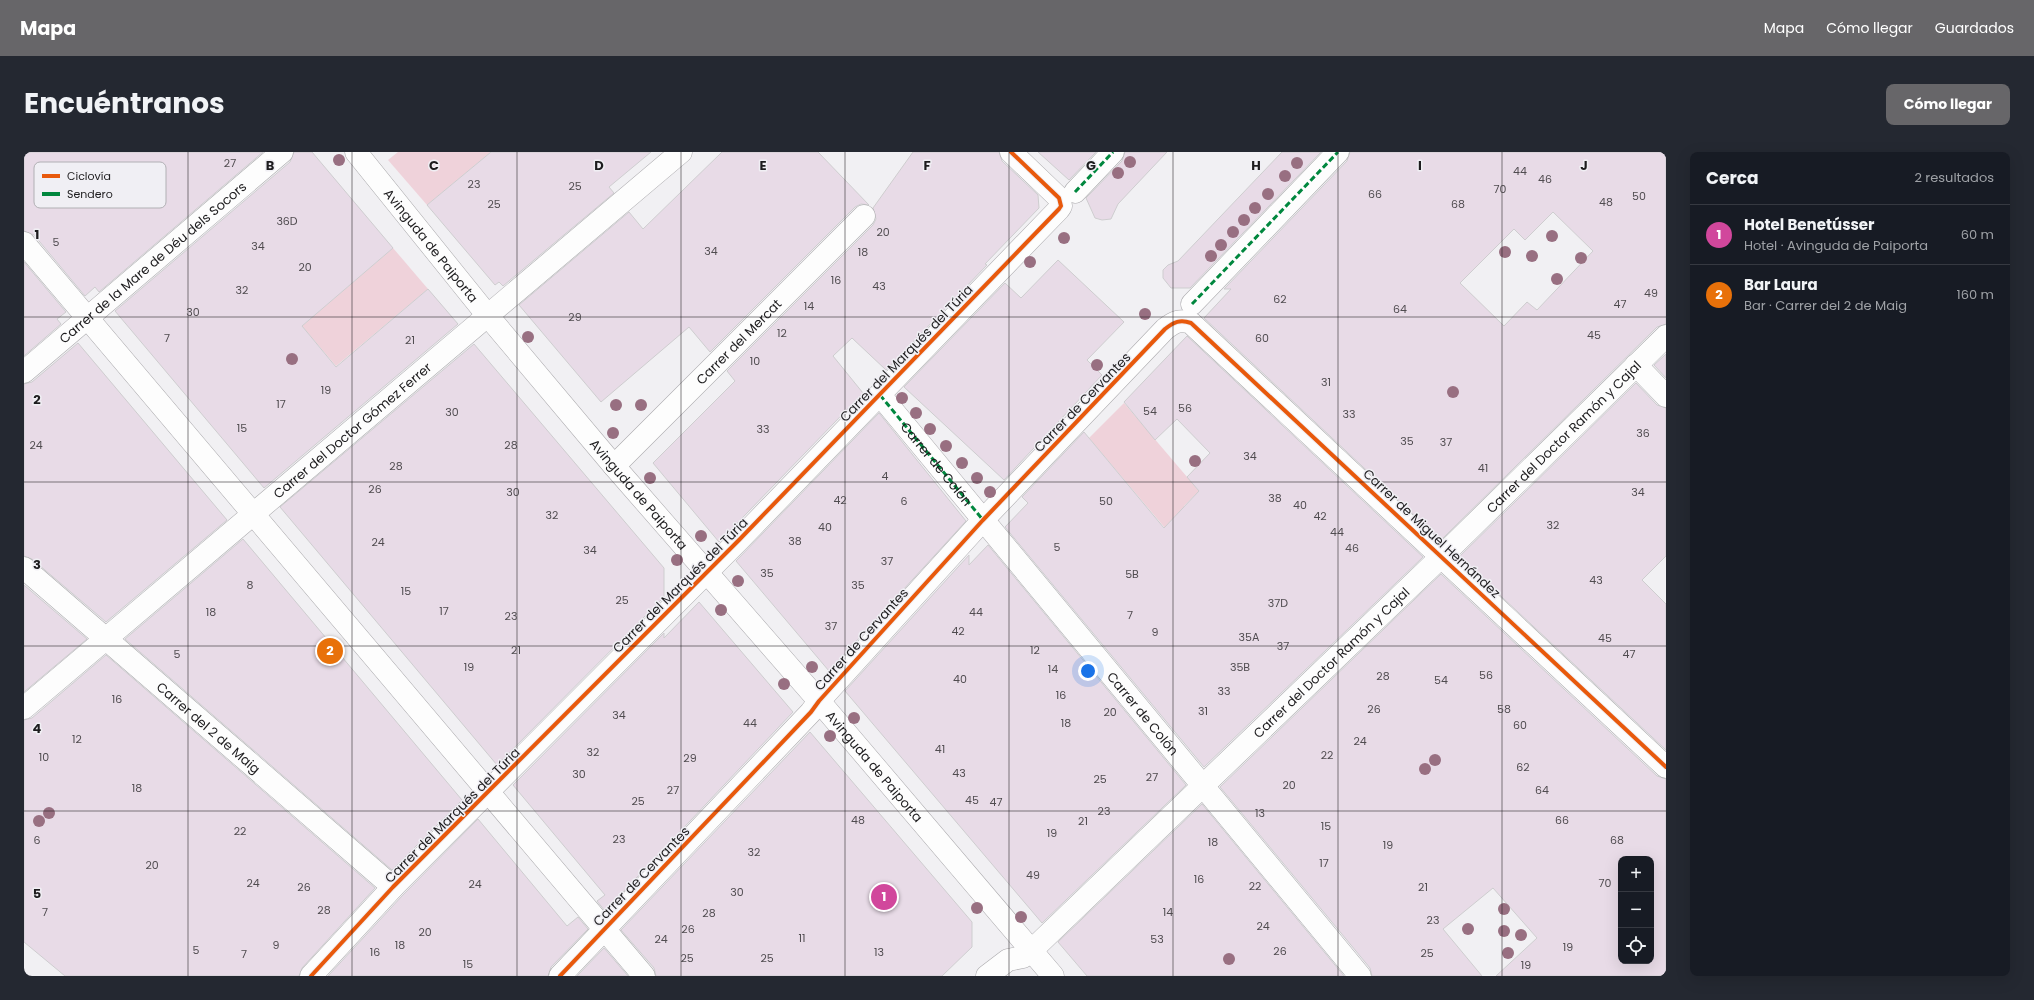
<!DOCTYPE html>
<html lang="es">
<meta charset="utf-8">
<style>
:root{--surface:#171b24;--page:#242831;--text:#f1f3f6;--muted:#9ea1a6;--line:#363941;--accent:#676669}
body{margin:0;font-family:Poppins,sans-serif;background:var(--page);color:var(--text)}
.controls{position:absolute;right:12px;bottom:12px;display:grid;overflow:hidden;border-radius:8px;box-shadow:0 4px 16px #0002}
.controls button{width:36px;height:36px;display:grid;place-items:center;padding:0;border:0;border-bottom:1px solid var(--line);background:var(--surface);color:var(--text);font:20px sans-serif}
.you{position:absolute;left:1064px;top:519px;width:14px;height:14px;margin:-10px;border:3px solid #fff;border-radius:50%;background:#1a73e8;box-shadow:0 0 0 6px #1a73e833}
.badge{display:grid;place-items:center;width:26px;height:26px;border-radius:50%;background:var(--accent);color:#fff;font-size:13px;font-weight:700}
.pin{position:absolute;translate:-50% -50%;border:2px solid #fff;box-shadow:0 1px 4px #0006}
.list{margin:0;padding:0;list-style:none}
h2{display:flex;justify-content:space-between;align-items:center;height:52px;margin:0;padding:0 16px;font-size:17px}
h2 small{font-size:13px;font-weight:400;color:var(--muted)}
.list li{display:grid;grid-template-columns:26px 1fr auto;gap:12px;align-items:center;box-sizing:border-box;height:60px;padding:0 16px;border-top:1px solid var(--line)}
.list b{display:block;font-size:15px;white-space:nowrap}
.list p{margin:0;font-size:13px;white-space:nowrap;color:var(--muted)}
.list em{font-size:13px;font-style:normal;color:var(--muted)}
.icon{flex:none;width:22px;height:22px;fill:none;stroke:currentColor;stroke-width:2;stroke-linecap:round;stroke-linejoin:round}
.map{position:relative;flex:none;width:1642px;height:824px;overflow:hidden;border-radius:8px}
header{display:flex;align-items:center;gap:24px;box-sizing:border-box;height:56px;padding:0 20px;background:var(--accent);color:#fff}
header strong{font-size:19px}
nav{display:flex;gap:22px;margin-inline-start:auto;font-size:14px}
.intro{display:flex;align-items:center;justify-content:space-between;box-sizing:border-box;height:96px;padding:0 24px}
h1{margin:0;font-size:28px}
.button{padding:10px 18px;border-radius:8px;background:var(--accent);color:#fff;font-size:14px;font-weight:700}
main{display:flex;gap:24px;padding:0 24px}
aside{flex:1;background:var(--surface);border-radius:8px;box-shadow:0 4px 16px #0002}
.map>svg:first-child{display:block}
</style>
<header>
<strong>Mapa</strong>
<nav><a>Mapa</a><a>Cómo llegar</a><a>Guardados</a></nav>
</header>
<div class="intro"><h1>Encuéntranos</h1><a class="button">Cómo llegar</a></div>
<main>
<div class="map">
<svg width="1642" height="824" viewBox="0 0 1642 824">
<rect width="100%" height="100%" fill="#f1f0f3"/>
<!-- green -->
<g fill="#efd2da">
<path d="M374 0H467L403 53 364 8Z"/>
<path d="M369 96 404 137 312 214 278 174Z"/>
<path d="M1100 251 1175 339 1160 354 1185 384 1163 402 1065 286Z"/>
</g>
<!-- building -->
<g fill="#e8dbe7" stroke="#cecdcf" fill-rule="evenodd">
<path d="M0 0H239L75 140 71 135 61 144 10 83 0 79Z"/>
<path d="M270 0H288L369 96 278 174 312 215 404 137 434 172 240 336 91 159 266 10Z"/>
<path d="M467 0H627L585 35 590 41 479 134 475 130 471 133 403 53Z"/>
<path d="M698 0H794L845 53 837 52 831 55 686 200 665 175 577 250 495 153 605 60 619 77Z"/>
<path d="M889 0H975L978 9 1014 43 1015 56 961 112 963 113 862 218 828 186 809 204 839 241 695 390 629 311 711 229 703 219 849 73 852 67 849 56Z"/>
<path d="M1014 0H1072L1045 28Z"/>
<path d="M1101 0H1143L1094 52 1087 67 1078 68 1071 66 1062 46 1098 9Z"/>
<path d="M1258 0H1297L1166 136H1147L1139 126V118L1144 113 1154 109Z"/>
<path d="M1326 0H1642V172L1633 175 1417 388 1180 166 1207 137H1200L1323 9ZM1529 60 1569 99 1513 158 1503 150 1480 174 1436 131 1490 77 1501 88Z"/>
<path d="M1034 108 1100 170 1063 208 1078 223 980 328 880 235 981 131 997 146Z"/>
<path d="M0 110 42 160 33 167 37 172 0 204Z"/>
<path d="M1163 184 1399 405 1180 615 981 375 1004 351 998 345 1060 280 1140 376 1175 339 1163 325 1186 301 1153 267 1131 288 1100 250Z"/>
<path d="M54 191 203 368 82 470 8 407 0 404V232L8 230Z"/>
<path d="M450 192 640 416V445L473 613 256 355Z"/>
<path d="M1642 202V226L1630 213Z"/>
<path d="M1612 231 1633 253 1642 256V404L1618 428 1642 452V598L1435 405Z"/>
<path d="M855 261 942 369 805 519 712 409Z"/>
<path d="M219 387 438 648 368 718 101 487Z"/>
<path d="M964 393 1162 633 1018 771 821 539 945 403V413Z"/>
<path d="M1417 422 1633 624 1642 627V824H1472L1513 786 1469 736 1419 777 1458 824H1348L1346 816 1196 635ZM1597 707H1627V809H1597Z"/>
<path d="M0 433 63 487 0 540Z"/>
<path d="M675 450 769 560 581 759 573 749 581 743 489 633 640 481V486Z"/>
<path d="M82 503 351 736 278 816 275 824H41L0 790V568L8 566Z"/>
<path d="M786 580 948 770V795L918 824H632L630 816 597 778Z"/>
<path d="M1178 652 1320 824H1063L1034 790Z"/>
<path d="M454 667 543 774 554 765 564 777 527 815 524 824H304L378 744Z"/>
<path d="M580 796 604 824H553Z"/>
</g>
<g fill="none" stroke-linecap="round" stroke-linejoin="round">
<defs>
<g id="minor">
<path id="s1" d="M332 0 464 164 590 314 795 549 1029 824"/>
<path d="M1051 40 1089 0"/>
<path d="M0 91 620 824"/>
<path d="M1168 152 1314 0"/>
<path d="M1612 213 1642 244"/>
<path id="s2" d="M0 220 258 0"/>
<path id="s3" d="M856 243 1336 824"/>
<path id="s4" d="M590 314 840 64"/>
<path id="s5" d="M0 416 369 735"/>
<path id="s6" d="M0 556 657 0"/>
<path d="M287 824 369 735 715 388 1035 57 1037 54 1035 46 987 0"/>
<path d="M536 824 787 560 795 549 959 368 1141 177C1150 170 1156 167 1167 171L1642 615"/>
<path id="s7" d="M963 824 984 808 999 805 1007 799 1418 404 1642 184"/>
</g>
</defs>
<!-- minor casing -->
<use href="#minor" stroke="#abaaad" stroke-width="23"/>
<!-- minor -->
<use href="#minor" stroke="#fdfdfd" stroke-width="22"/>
<!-- quiet -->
<g stroke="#00873e" stroke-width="3" stroke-dasharray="6 3" stroke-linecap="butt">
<path d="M1051 40 1089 0"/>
<path d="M1168 152 1314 0"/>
<path id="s8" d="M856 243 959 368"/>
</g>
<defs>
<g id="cycleway">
<path d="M287 824 369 735 715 388 1035 57 1037 54 1035 46 987 0"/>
<path d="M536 824 787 560 795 549 959 368 1141 177C1150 170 1156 167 1167 171L1642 615"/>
</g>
</defs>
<!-- cycleway casing -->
<use href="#cycleway" stroke="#f0eff4" stroke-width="6"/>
<!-- cycleway -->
<use href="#cycleway" stroke="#e8590c" stroke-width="4"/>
</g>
<!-- trees -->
<g fill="#986f81">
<circle cx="315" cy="8" r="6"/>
<circle cx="1106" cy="10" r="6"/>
<circle cx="1273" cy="11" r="6"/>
<circle cx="1094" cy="21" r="6"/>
<circle cx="1261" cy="24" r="6"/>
<circle cx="1244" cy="42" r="6"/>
<circle cx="1231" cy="56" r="6"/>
<circle cx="1220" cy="68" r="6"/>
<circle cx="1209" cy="80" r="6"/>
<circle cx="1528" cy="84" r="6"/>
<circle cx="1040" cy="86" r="6"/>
<circle cx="1197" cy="93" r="6"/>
<circle cx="1481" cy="100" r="6"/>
<circle cx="1187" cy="104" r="6"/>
<circle cx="1508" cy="104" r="6"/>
<circle cx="1557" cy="106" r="6"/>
<circle cx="1006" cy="110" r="6"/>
<circle cx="1533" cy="127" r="6"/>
<circle cx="1121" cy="162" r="6"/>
<circle cx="504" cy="185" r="6"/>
<circle cx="268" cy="207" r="6"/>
<circle cx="1073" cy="213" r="6"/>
<circle cx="1429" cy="240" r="6"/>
<circle cx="878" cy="246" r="6"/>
<circle cx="592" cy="253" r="6"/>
<circle cx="617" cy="253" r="6"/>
<circle cx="892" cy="261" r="6"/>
<circle cx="906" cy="277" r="6"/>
<circle cx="589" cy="281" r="6"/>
<circle cx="922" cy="294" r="6"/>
<circle cx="1171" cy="309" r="6"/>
<circle cx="938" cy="311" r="6"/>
<circle cx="626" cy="326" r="6"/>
<circle cx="953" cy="326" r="6"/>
<circle cx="966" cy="340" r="6"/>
<circle cx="677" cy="384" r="6"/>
<circle cx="653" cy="408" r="6"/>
<circle cx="714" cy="429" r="6"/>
<circle cx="697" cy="458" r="6"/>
<circle cx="788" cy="515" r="6"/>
<circle cx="760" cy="532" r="6"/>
<circle cx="830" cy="566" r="6"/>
<circle cx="806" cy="584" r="6"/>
<circle cx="1411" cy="608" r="6"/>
<circle cx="1401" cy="617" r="6"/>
<circle cx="25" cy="661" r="6"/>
<circle cx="15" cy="669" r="6"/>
<circle cx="953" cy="756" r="6"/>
<circle cx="1480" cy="757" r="6"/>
<circle cx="997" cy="765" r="6"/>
<circle cx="1444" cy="777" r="6"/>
<circle cx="1480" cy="779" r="6"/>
<circle cx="1497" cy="783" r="6"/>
<circle cx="1484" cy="801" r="6"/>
<circle cx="1205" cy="807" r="6"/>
</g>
<!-- grid -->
<path fill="none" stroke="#1d1c1e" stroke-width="1" stroke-opacity="0.55" d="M164 0V824M328 0V824M493 0V824M657 0V824M821 0V824M985 0V824M1149 0V824M1314 0V824M1478 0V824M0 165H1642M0 330H1642M0 494H1642M0 659H1642"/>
<g text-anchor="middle" stroke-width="3" stroke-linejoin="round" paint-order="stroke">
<!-- number labels -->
<g font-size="11" fill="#504c50">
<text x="206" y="15">27</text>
<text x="1496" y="23">44</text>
<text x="1521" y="31">46</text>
<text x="450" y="36">23</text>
<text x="551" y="38">25</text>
<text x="1476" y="41">70</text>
<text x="1351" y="46">66</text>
<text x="1615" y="48">50</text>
<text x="1582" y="54">48</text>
<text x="470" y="56">25</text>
<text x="1434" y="56">68</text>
<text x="263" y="73">36D</text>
<text x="859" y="84">20</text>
<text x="32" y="94">5</text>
<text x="234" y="98">34</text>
<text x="687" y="103">34</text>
<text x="839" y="104">18</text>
<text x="281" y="119">20</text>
<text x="812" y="132">16</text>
<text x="855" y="138">43</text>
<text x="218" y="142">32</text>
<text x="1627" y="145">49</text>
<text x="1256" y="151">62</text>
<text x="1596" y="156">47</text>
<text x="785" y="158">14</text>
<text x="1376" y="161">64</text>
<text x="169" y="164">30</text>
<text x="551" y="169">29</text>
<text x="758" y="185">12</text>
<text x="1570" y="187">45</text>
<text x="143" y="190">7</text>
<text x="1238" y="190">60</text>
<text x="386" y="192">21</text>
<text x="731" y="213">10</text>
<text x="1302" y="234">31</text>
<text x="302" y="242">19</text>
<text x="257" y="256">17</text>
<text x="1161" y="260">56</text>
<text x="1126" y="263">54</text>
<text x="428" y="264">30</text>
<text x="1325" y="266">33</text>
<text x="218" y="280">15</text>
<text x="739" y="281">33</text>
<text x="1619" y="285">36</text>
<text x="1383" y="293">35</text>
<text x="1422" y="294">37</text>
<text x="12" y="297">24</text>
<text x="487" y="297">28</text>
<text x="1226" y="308">34</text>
<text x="372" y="318">28</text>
<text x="1459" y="320">41</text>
<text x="861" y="328">4</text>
<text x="351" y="341">26</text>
<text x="489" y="344">30</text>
<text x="1614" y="344">34</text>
<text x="1251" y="350">38</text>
<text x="816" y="352">42</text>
<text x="880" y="353">6</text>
<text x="1082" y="353">50</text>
<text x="1276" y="357">40</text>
<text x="528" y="367">32</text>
<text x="1296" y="368">42</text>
<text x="1529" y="377">32</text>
<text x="801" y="379">40</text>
<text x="1313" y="384">44</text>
<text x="771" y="393">38</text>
<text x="354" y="394">24</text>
<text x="1033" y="399">5</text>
<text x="1328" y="400">46</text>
<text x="566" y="402">34</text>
<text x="863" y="413">37</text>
<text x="743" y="425">35</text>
<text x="1108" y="426">5B</text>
<text x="1572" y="432">43</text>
<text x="226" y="437">8</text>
<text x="834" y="437">35</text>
<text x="382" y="443">15</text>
<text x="598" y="452">25</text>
<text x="1254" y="455">37D</text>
<text x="420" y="463">17</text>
<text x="187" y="464">18</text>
<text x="952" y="464">44</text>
<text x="1106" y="467">7</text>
<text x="487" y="468">23</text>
<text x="807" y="478">37</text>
<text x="934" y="483">42</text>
<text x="1131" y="484">9</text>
<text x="1225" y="489">35A</text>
<text x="1581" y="490">45</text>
<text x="1259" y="498">37</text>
<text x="492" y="502">21</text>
<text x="1011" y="502">12</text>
<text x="153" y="506">5</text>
<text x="1605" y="506">47</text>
<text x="445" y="519">19</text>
<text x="1216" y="519">35B</text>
<text x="1029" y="521">14</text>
<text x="1462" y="527">56</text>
<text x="1359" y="528">28</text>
<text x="936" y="531">40</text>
<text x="1417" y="532">54</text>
<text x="1200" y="543">33</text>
<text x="1037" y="547">16</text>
<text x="93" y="551">16</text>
<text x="1350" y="561">26</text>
<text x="1480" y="561">58</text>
<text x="1179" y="563">31</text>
<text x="1086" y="564">20</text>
<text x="595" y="567">34</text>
<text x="726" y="575">44</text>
<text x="1042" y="575">18</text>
<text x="1496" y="577">60</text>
<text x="53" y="591">12</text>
<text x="1336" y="593">24</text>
<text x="916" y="601">41</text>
<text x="569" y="604">32</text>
<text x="1303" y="607">22</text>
<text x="20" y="609">10</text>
<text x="666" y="610">29</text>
<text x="1499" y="619">62</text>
<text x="935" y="625">43</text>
<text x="555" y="626">30</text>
<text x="1128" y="629">27</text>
<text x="1076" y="631">25</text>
<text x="1265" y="637">20</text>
<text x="113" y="640">18</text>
<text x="649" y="642">27</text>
<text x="1518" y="642">64</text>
<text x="948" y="652">45</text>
<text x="614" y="653">25</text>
<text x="972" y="654">47</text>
<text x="1080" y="663">23</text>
<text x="1236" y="665">13</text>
<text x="834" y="672">48</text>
<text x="1538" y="672">66</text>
<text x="1059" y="673">21</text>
<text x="1302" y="678">15</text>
<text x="216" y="683">22</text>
<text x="1028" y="685">19</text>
<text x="595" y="691">23</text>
<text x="13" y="692">6</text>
<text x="1593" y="692">68</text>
<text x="1189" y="694">18</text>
<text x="1364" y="697">19</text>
<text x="730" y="704">32</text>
<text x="1300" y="715">17</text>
<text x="128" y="717">20</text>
<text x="1009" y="727">49</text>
<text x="1175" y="731">16</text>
<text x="229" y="735">24</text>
<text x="1581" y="735">70</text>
<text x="451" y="736">24</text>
<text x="1231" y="738">22</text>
<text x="280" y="739">26</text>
<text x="1399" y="739">21</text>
<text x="713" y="744">30</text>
<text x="300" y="762">28</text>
<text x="21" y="764">7</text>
<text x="1144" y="764">14</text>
<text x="685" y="765">28</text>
<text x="1409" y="772">23</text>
<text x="1239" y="778">24</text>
<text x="664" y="781">26</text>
<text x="401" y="784">20</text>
<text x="778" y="790">11</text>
<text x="637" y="791">24</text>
<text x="1133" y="791">53</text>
<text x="252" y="797">9</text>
<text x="376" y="797">18</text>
<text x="1544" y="799">19</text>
<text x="172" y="802">5</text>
<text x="1256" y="803">26</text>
<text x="351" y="804">16</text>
<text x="855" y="804">13</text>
<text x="1403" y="805">25</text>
<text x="220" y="806">7</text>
<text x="663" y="810">25</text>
<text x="743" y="810">25</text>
<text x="444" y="816">15</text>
<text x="1502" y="817">19</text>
</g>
<!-- street labels -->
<g font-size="13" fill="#1d1c1e" stroke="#f0eff4">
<text dy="5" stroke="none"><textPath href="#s1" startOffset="120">Avinguda de Paiporta</textPath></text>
<text dy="5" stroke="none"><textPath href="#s2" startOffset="169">Carrer de la Mare de Déu dels Socors</textPath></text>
<text dy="5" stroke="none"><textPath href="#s4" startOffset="176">Carrer del Mercat</textPath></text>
<text transform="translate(882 201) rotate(-46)" y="5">Carrer del Marqués del Túria</text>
<text transform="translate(1058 250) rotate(-46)" y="5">Carrer de Cervantes</text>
<text dy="5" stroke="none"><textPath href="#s6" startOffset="430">Carrer del Doctor Gómez Ferrer</textPath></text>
<text dy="5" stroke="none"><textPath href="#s7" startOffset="792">Carrer del Doctor Ramón y Cajal</textPath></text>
<text dy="5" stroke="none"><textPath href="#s8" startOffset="89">Carrer de Colón</textPath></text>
<text dy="5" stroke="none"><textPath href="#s1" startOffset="444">Avinguda de Paiporta</textPath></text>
<text transform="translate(1408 381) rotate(43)" y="5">Carrer de Miguel Hernández</text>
<text transform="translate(656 433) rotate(-45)" y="5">Carrer del Marqués del Túria</text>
<text transform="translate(837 487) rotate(-48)" y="5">Carrer de Cervantes</text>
<text dy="5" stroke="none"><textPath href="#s7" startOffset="468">Carrer del Doctor Ramón y Cajal</textPath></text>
<text dy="5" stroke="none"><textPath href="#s3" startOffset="413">Carrer de Colón</textPath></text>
<text dy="5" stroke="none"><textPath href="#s5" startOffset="244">Carrer del 2 de Maig</textPath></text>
<text dy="5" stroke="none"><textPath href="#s1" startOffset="804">Avinguda de Paiporta</textPath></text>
<text transform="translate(428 663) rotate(-45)" y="5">Carrer del Marqués del Túria</text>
<text transform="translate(617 724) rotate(-46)" y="5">Carrer de Cervantes</text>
</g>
</g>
<!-- legend -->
<rect x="10" y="10" width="132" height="46" rx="6" fill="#f0eff4" stroke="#b1b0b4" stroke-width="1"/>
<rect x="18" y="22" width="18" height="4" fill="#e8590c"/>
<rect x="18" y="40" width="18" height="4" fill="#00873e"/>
<g font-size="11" fill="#1d1c1e">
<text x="43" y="28">Ciclovía</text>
<text x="43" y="46">Sendero</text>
</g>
<g font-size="13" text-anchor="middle" font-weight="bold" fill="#1d1c1e" stroke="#f0eff4" stroke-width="3" stroke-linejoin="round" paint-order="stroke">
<text x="246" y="18">B</text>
<text x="410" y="18">C</text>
<text x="575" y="18">D</text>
<text x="739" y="18">E</text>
<text x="903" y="18">F</text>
<text x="1067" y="18">G</text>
<text x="1232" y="18">H</text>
<text x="1396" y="18">I</text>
<text x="1560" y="18">J</text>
<text x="13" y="87">1</text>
<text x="13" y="252">2</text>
<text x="13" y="417">3</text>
<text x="13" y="581">4</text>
<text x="13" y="746">5</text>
</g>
</svg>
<div class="controls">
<button>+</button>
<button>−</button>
<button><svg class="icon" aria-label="locate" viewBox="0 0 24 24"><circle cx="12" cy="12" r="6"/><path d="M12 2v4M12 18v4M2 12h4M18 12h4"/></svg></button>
</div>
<div class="you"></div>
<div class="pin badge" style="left:860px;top:745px;background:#d1479c">1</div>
<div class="pin badge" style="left:306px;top:499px;background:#e8710a">2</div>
</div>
<aside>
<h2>Cerca<small>2 resultados</small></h2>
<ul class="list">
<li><span class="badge" style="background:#d1479c">1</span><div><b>Hotel Benetússer</b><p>Hotel · Avinguda de Paiporta</p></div><em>60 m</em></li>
<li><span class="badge" style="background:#e8710a">2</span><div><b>Bar Laura</b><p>Bar · Carrer del 2 de Maig</p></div><em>160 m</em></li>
</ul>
</aside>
</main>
